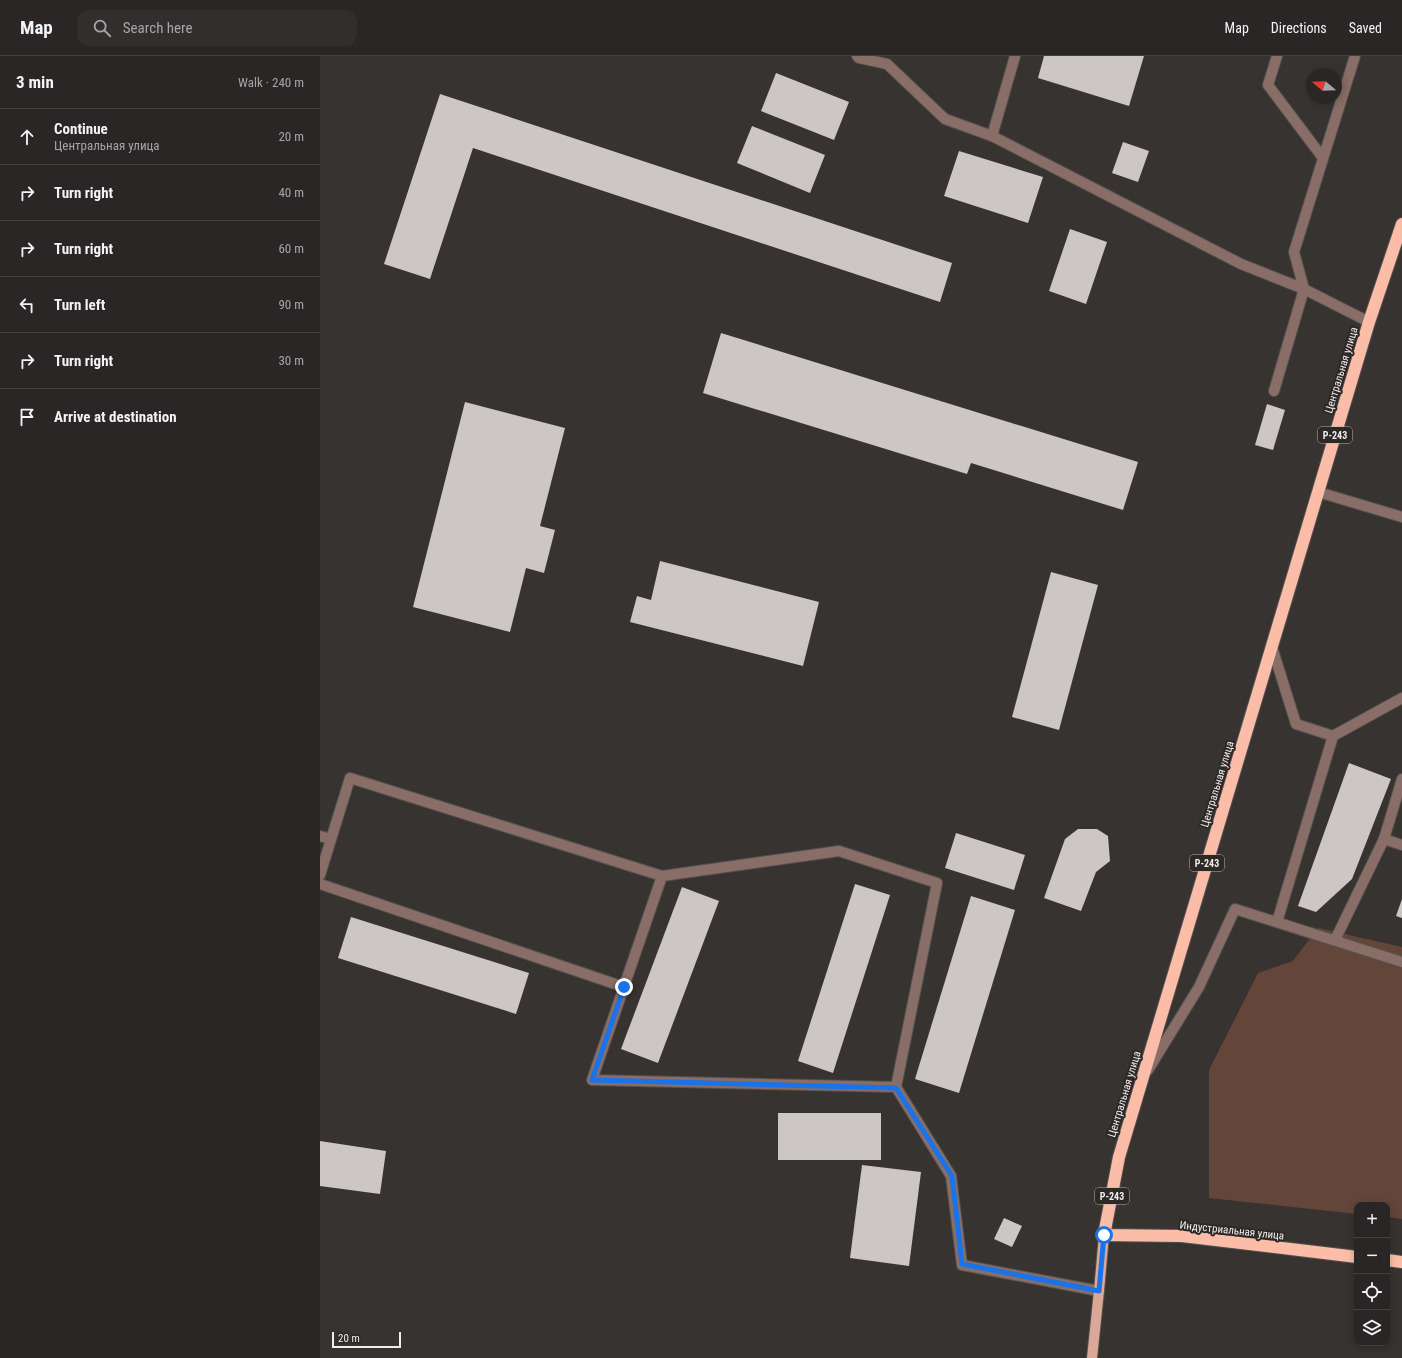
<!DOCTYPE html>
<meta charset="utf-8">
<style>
:root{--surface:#292625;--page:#312e2d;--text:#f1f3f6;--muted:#a5a5a7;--line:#454342}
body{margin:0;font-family:"Roboto Condensed",sans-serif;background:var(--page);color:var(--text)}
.controls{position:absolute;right:12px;bottom:12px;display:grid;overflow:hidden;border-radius:8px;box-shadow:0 2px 10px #0003}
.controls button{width:36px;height:36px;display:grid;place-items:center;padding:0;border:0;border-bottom:1px solid var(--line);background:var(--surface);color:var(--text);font:20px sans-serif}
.compass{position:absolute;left:986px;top:12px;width:36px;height:36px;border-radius:50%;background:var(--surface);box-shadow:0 2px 10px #0003;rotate:289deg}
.scale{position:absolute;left:12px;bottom:10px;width:69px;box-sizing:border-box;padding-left:4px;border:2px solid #f0edec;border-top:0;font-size:11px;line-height:14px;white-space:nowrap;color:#f0edec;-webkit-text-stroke:3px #2d2927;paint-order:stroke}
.stop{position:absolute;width:12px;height:12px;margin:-9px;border:3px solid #1a73e8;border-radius:50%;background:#fff}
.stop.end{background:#1a73e8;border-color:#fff;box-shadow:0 1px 4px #0008}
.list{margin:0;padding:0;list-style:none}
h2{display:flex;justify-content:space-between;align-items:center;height:52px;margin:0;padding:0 16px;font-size:17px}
h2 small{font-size:13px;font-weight:400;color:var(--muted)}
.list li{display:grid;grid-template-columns:26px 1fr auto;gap:12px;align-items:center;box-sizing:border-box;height:56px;padding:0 16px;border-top:1px solid var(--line)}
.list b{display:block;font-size:15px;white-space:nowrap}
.list p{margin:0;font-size:13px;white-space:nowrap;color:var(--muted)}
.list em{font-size:13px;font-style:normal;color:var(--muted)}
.icon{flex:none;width:22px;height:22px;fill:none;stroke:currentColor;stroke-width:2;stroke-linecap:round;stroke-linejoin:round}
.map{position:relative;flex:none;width:1082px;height:1302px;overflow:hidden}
header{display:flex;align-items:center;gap:24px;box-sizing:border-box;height:56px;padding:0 20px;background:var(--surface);border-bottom:1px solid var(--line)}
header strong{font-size:19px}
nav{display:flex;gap:22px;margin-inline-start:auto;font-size:14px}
.search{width:280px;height:36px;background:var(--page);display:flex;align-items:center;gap:10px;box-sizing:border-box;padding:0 14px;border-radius:12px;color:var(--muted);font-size:15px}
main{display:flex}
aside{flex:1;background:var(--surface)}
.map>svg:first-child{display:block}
</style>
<header>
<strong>Map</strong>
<div class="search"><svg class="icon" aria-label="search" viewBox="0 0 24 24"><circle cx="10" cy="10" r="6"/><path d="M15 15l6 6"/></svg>Search here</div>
<nav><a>Map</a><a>Directions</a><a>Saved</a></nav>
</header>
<main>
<aside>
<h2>3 min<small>Walk · 240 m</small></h2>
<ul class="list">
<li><svg class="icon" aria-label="ahead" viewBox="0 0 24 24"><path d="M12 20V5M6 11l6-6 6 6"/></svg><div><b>Continue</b><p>Центральная улица</p></div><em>20 m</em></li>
<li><svg class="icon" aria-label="right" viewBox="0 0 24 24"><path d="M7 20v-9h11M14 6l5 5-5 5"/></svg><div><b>Turn right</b></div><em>40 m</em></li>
<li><svg class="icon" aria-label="right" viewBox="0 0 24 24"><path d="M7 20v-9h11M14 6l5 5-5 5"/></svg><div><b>Turn right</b></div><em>60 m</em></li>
<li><svg class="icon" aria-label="left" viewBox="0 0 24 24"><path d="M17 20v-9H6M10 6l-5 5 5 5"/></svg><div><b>Turn left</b></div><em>90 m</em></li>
<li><svg class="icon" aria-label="right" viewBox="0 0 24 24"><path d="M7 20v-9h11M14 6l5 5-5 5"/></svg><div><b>Turn right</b></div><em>30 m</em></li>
<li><svg class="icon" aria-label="arrive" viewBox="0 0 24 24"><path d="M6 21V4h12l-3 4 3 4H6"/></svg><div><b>Arrive at destination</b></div></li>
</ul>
</aside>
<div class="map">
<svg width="1082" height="1302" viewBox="0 0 1082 1302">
<rect width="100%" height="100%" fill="#373331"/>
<!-- green -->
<path fill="#64453a" d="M998 872 1082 891V1163L1067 1161V1149H1037V1158L889 1142V1014L938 917 973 905Z"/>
<!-- building -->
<g fill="#ccc6c4">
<path d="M724 0H824L809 50 718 22Z"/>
<path d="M456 17 529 46 514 84 441 55Z"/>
<path d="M120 38 632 207 620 246 153 92 110 223 64 208Z"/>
<path d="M432 70 505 99 490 137 417 107Z"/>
<path d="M803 86 829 95 818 126 792 117Z"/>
<path d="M639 95 723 121 708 167 624 140Z"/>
<path d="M750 173 787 186 766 248 729 235Z"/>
<path d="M401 277 818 406 803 454 651 407 647 418 383 337Z"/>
<path d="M145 346 245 372 220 470 235 474 224 517 206 512 190 576 93 551Z"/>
<path d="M947 348 965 354 953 394 935 389Z"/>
<path d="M340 505 499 546 483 610 310 566 317 540 331 544Z"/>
<path d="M731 516 778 529 739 674 692 661Z"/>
<path d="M1029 707 1071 723 1032 823 996 856 978 850Z"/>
<path d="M758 773H777L788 780 790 805 776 816 761 855 724 842 745 783Z"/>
<path d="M636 777 705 799 694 834 625 812Z"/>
<path d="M535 828 570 839 513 1017 478 1005Z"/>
<path d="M362 831 399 845 338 1007 301 993Z"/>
<path d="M651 840 695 854 639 1037 595 1023Z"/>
<path d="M1082 843V862L1076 860Z"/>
<path d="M31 861 209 917 196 958 18 902Z"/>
<rect x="458" y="1057" width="103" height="47"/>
<path d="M0 1085 66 1095 60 1138 0 1130Z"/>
<path d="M542 1109 601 1116 589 1210 530 1202Z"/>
<path d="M684 1162 702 1170 692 1191 674 1183Z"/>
</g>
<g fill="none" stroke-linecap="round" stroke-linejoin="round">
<defs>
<g id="lane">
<path d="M537 0 539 2 567 8 625 63 672 80"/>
<path d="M695 0 672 80 921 208 984 233 954 335"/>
<path d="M957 0 948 29 1003 102"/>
<path d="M1035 0 974 196 984 233 1049 266"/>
<path d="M998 436 1082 461"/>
<path d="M952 591 976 668 1013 680"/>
<path d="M0 780 11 783"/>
<path d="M1064 783 1082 789"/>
<path d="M0 819 30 722 342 820 272 1024 576 1031 631 1120 642 1209 779 1235"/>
<path d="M342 820 519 795 617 827 576 1031"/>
<path d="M0 828 304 931"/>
<path d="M957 866 1013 680 1082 642"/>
<path d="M1015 884 1064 783 1082 723"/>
<path d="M828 1014 879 931 915 853 1082 906"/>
</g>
<path id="primary" d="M772 1302 779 1235 784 1179"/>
<g id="highway">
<path d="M1037 1201 862 1180 784 1179 799 1101 1049 266 1082 168"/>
<path d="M1067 1204 1082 1206"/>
</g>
</defs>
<!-- lane casing -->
<use href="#lane" stroke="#55514f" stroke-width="12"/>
<!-- primary casing -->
<use href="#primary" stroke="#55514f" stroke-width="12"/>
<!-- highway casing -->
<use href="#highway" stroke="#55514f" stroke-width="14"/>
<!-- lane -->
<use href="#lane" stroke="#886e66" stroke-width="10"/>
<!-- primary -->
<use href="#primary" stroke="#dba796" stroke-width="10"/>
<!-- highway -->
<use href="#highway" stroke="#fcbda8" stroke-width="12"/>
</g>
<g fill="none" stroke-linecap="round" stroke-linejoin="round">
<!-- route -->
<path stroke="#1a73e8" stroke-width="5" d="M304 931 272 1024 576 1032 632 1120 642 1208 779 1235 784 1179"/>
</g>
<g text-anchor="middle" stroke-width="4" stroke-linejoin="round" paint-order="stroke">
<!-- shield labels -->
<g fill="#2d2927" stroke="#b6b2b1" stroke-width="1">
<rect x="998" y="371" width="34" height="16" rx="3"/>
<rect x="870" y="799" width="34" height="16" rx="3"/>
<rect x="775" y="1132" width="34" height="16" rx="3"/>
</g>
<g font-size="10" font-weight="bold" fill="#f0edec">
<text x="1015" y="383">Р-243</text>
<text x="887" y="811">Р-243</text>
<text x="792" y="1144">Р-243</text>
</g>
<!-- street labels -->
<g font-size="11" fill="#f0edec" stroke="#2d2927">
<text transform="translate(1021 314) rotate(-73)" y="4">Центральная улица</text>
<text transform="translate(897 728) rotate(-73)" y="4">Центральная улица</text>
<text transform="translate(804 1038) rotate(-73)" y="4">Центральная улица</text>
<text transform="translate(912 1174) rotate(6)" y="4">Индустриальная улица</text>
</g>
</g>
</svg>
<div class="controls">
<button>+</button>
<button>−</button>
<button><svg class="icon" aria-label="locate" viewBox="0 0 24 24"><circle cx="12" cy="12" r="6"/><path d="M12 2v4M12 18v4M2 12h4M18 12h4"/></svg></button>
<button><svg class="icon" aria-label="layers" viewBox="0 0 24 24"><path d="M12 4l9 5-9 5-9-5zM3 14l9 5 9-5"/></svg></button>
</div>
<svg class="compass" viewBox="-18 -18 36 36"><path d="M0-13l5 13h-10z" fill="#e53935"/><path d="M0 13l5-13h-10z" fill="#a5a5a7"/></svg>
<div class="scale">20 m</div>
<div class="stop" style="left:784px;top:1179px"></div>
<div class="stop end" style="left:304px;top:931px"></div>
</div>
</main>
